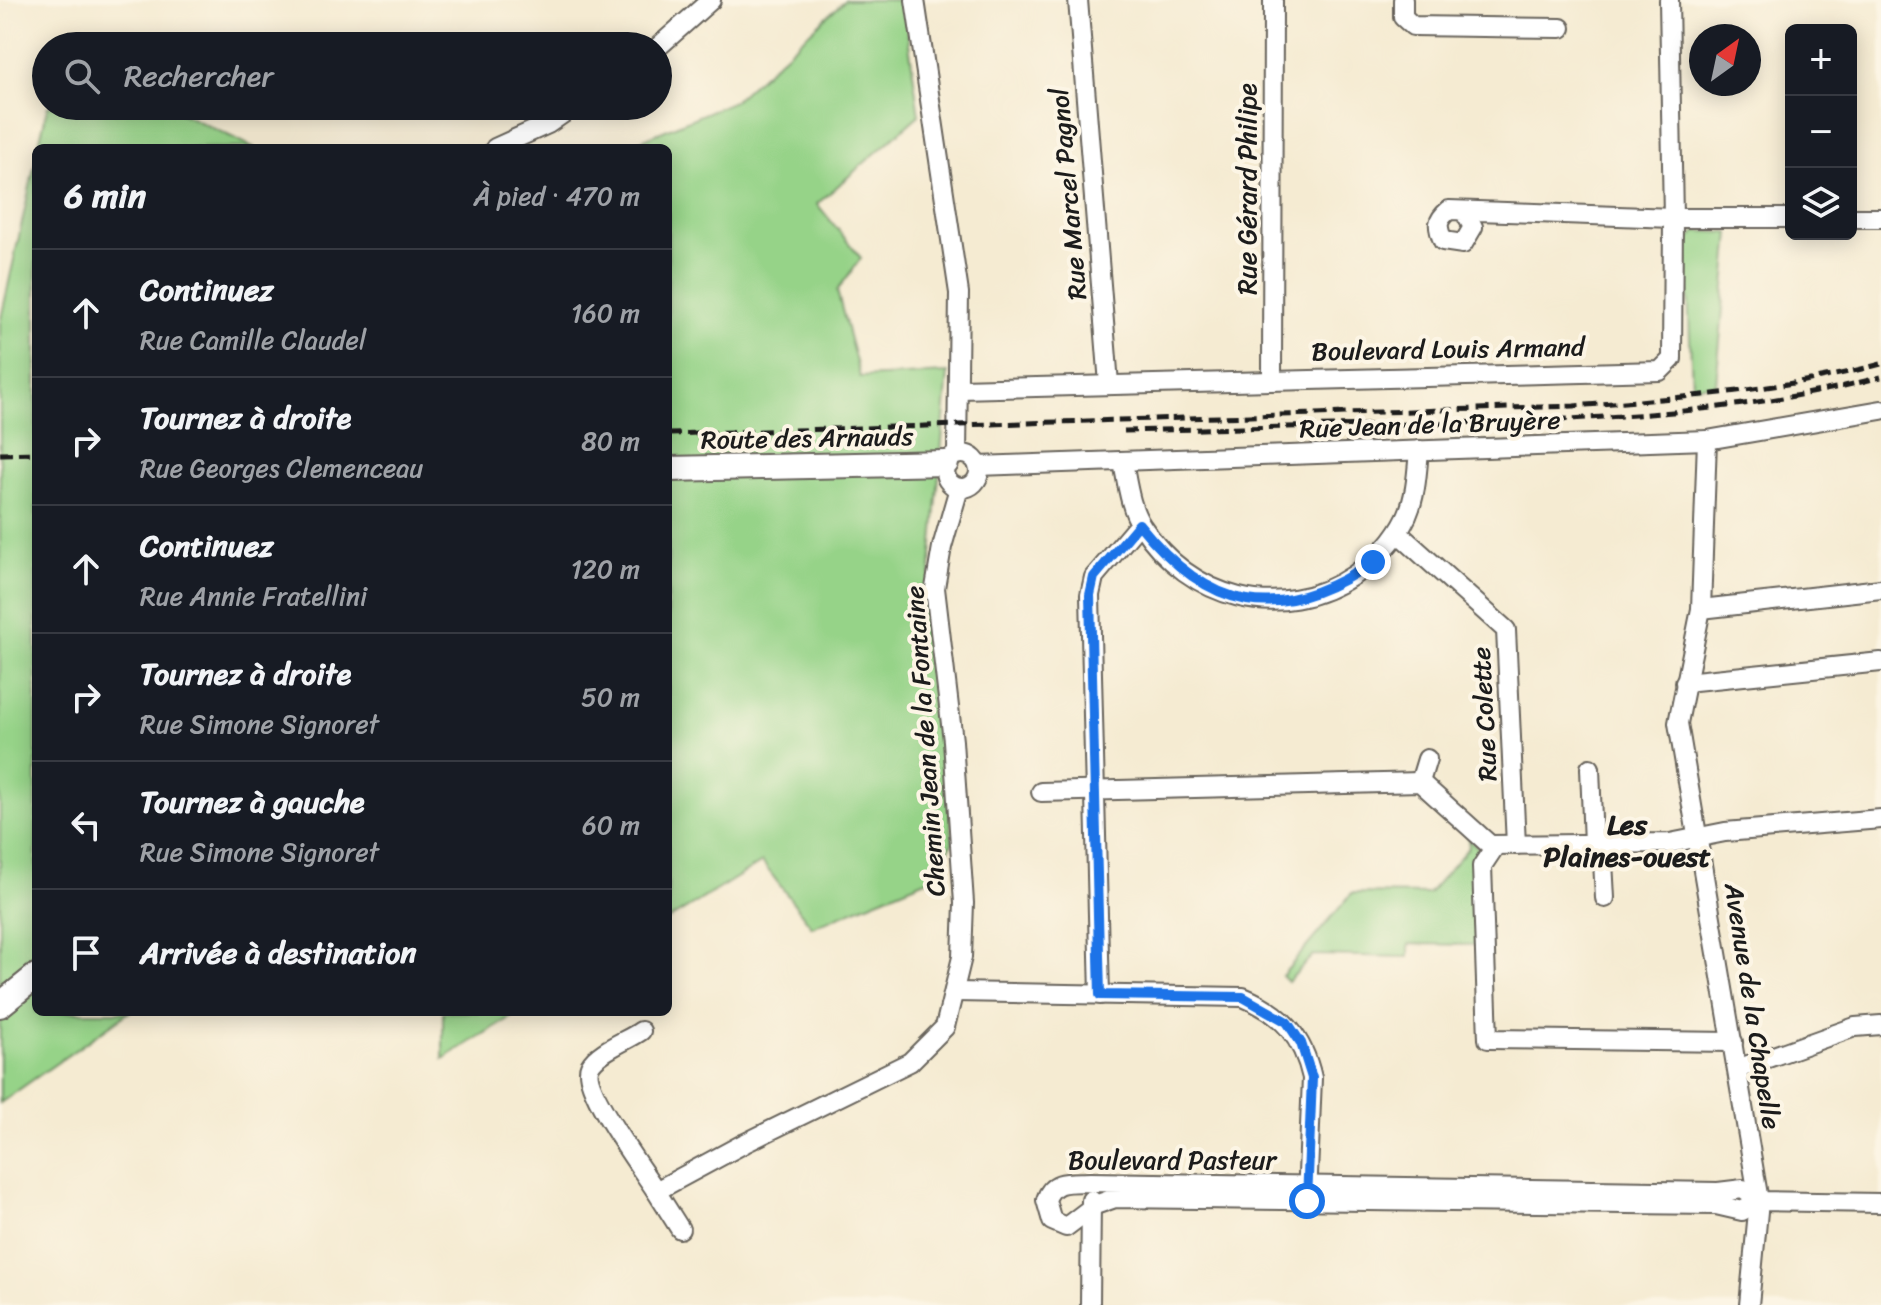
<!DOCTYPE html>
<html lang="fr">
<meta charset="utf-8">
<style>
:root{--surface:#171b24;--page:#20242c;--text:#f1f3f6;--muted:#9ea1a6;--line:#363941}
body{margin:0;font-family:Sriracha,sans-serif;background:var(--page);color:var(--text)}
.controls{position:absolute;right:24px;top:24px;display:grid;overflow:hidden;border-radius:12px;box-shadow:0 4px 20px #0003}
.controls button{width:72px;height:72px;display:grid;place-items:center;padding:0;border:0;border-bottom:2px solid var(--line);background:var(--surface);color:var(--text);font:40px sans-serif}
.compass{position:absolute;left:1689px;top:24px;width:72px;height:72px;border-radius:50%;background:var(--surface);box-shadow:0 4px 20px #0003;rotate:33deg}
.stop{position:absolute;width:24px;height:24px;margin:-18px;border:6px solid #1a73e8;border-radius:50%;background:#fff}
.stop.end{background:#1a73e8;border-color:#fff;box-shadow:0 2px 8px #0008}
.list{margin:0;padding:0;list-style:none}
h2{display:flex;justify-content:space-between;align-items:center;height:104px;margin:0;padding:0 32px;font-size:34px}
h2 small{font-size:26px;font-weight:400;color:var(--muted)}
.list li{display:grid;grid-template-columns:52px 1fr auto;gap:24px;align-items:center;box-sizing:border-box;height:128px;padding:0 32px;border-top:2px solid var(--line)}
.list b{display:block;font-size:30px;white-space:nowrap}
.list p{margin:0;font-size:26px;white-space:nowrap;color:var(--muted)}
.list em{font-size:26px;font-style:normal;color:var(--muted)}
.icon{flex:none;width:44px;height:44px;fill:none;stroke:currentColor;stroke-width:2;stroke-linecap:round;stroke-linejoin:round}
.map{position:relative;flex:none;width:1881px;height:1305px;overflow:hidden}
.search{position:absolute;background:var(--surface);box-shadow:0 4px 20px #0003;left:32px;top:32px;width:640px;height:88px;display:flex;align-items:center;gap:20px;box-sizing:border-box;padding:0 28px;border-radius:44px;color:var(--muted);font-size:30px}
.panel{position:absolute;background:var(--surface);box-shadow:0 4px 20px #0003;left:32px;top:144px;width:640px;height:872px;border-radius:12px}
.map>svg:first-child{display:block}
</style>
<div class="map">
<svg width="1881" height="1305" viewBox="0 0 1881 1305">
<rect width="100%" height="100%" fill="#fcf5e5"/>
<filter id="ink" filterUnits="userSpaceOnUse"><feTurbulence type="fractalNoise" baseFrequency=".0125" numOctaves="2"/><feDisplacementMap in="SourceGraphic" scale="16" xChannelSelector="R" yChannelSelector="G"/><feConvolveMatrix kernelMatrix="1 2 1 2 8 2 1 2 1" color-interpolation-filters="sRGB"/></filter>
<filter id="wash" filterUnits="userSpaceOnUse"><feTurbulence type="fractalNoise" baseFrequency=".006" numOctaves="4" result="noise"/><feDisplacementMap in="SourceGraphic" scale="32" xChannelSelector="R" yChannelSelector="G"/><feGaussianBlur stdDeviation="1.8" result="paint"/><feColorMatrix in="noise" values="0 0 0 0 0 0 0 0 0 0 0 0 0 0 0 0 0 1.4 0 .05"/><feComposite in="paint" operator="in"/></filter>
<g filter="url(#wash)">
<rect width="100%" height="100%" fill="#f5ebd2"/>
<!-- green -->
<g fill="#96d388" stroke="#597852" stroke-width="2">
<path d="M845 0H903L919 115 817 204 861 258 837 291 860 377 948 373 928 600 953 841 936 876 812 927 762 862 668 920V148H623L734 101Z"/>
<path d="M48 106H166L255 148H38Z"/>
<path d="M36 159V1012H129L0 1103V323Z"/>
<path d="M1696 231 1730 233 1716 384 1692 386 1686 243Z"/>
<path d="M1468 839 1485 853 1481 945 1409 944V957L1313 955 1288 982 1282 976 1352 893 1428 894 1469 847Z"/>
<path d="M443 1012H519L443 1059Z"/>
</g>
</g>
<g filter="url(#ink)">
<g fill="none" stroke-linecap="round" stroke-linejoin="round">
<defs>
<g id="street">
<path d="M915 0 959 293 957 454"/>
<path d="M1078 0 1109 384"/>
<path d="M1403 0V17L1413 26 1561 28"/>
<path d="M658 47 711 0"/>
<path d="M495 148 548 124 574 106"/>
<path d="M1464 211 1473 227 1463 244 1443 241C1437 226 1436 221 1449 210L1673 218 1669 0"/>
<path d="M1851 218H1881"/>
<path d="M1272 379 1273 0"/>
<path d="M960 389 1660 371 1672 359 1673 218H1791"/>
<path d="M1707 440 1701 609 1678 723 1759 1201 1749 1305"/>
<circle cx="962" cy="471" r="17"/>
<path d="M1123 462C1127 482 1130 509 1142 526 1189 599 1280 625 1354 575 1376 560 1395 541 1407 516 1416 496 1417 472 1419 450"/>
<path d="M978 466 1707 440 1881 410"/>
<path d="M1398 533 1506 630 1516 845"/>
<path d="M1701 609 1881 589"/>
<path d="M1685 682 1881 662"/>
<path d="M1590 768 1593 844"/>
<path d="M1420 782 1427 759"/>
<path d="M1041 792 1420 782 1490 845 1670 843 1725 832 1881 819"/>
<path d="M1602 843 1605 898"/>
<path d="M1496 845 1482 866 1488 1039 1733 1042"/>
<path d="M955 992 1243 997C1282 1013 1303 1037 1312 1078L1307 1198"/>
<path d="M1100 995 1090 595 1094 577 1139 524"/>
<path d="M641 1031C627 1041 598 1051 590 1066 580 1086 644 1172 656 1191L745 1143 910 1062 945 1027 962 957 964 903 953 741 935 588 942 547 959 488"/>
<path d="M1737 1069 1855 1027 1881 1025"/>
<path d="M656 1191 680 1229"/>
<path d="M1759 1201 1743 1189 1718 1192 1091 1182C1072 1183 1053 1178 1046 1200L1052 1221 1066 1227 1095 1205 1115 1198 1716 1205 1742 1211 1759 1201 1881 1203"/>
<path d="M1090 1305 1091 1200"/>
</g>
<g id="secondary">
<path d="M668 469 946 463"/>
<path d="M0 1005 36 976"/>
</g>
</defs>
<!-- street casing -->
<use href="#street" stroke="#68645c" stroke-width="22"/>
<!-- secondary casing -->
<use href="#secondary" stroke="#68645c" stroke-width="28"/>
<!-- street -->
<use href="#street" stroke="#fff" stroke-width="18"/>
<!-- secondary -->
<use href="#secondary" stroke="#fff" stroke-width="24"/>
<!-- rail -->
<g stroke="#1c1c1c" stroke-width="5" stroke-dasharray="12 6" stroke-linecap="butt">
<path d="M1124 431C1233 428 1343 426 1452 423 1596 419 1741 414 1881 377"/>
<path d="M668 434 1574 406C1677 398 1781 391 1881 364"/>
<path d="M0 454 36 453"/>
</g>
</g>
</g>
<g fill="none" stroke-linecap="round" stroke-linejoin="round" filter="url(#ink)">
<!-- route -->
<path stroke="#1a73e8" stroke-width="10" d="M1307 1201 1312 1078 1301 1043 1287 1022 1243 997 1100 995 1090 595 1094 577 1139 524C1209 612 1279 626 1373 562"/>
</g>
<g text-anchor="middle" stroke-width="8" stroke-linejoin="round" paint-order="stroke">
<!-- street labels -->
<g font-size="26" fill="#1c1c1c" stroke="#fcf5e5">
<text transform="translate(1247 189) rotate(-90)" y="9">Rue Gérard Philipe</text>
<text transform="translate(1068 194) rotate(-95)" y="9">Rue Marcel Pagnol</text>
<text transform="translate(1448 349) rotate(-1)" y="9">Boulevard Louis Armand</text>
<text transform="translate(1430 424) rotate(-2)" y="9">Rue Jean de la Bruyère</text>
<text transform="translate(807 438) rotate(-1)" y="9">Route des Arnauds</text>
<text transform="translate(1484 714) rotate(-93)" y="9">Rue Colette</text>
<text transform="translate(925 741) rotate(-94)" y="9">Chemin Jean de la Fontaine</text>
<text transform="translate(1753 1006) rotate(81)" y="9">Avenue de la Chapelle</text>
<text x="1172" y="1169">Boulevard Pasteur</text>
</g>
<!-- neighbourhood labels -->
<g font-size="28" font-weight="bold" fill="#1c1c1c" stroke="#fcf5e5">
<text x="1627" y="834">Les<tspan x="1627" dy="32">Plaines-ouest</tspan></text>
</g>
</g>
</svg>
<div class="controls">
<button>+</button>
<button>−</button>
<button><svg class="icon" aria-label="layers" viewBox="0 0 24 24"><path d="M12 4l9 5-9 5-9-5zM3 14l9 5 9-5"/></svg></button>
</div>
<svg class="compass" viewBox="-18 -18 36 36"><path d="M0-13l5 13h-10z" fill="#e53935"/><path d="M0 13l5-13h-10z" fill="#9ea1a6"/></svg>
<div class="stop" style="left:1307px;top:1201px"></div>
<div class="stop end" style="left:1373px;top:562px"></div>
<div class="search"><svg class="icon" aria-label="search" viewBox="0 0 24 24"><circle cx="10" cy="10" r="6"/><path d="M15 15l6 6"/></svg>Rechercher</div>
<section class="panel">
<h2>6 min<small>À pied · 470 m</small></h2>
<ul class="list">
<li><svg class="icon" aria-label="ahead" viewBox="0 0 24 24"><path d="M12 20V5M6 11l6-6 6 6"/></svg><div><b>Continuez</b><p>Rue Camille Claudel</p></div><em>160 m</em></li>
<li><svg class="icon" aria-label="right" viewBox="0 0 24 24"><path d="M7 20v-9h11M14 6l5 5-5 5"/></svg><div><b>Tournez à droite</b><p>Rue Georges Clemenceau</p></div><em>80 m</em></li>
<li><svg class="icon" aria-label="ahead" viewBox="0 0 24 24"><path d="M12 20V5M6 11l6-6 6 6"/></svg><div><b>Continuez</b><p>Rue Annie Fratellini</p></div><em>120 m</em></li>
<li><svg class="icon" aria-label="right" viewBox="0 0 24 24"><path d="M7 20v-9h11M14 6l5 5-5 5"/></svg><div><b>Tournez à droite</b><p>Rue Simone Signoret</p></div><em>50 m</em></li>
<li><svg class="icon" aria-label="left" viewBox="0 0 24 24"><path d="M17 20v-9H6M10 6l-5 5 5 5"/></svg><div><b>Tournez à gauche</b><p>Rue Simone Signoret</p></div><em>60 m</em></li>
<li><svg class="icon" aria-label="arrive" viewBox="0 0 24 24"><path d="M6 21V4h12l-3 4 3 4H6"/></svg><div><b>Arrivée à destination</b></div></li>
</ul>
</section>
</div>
